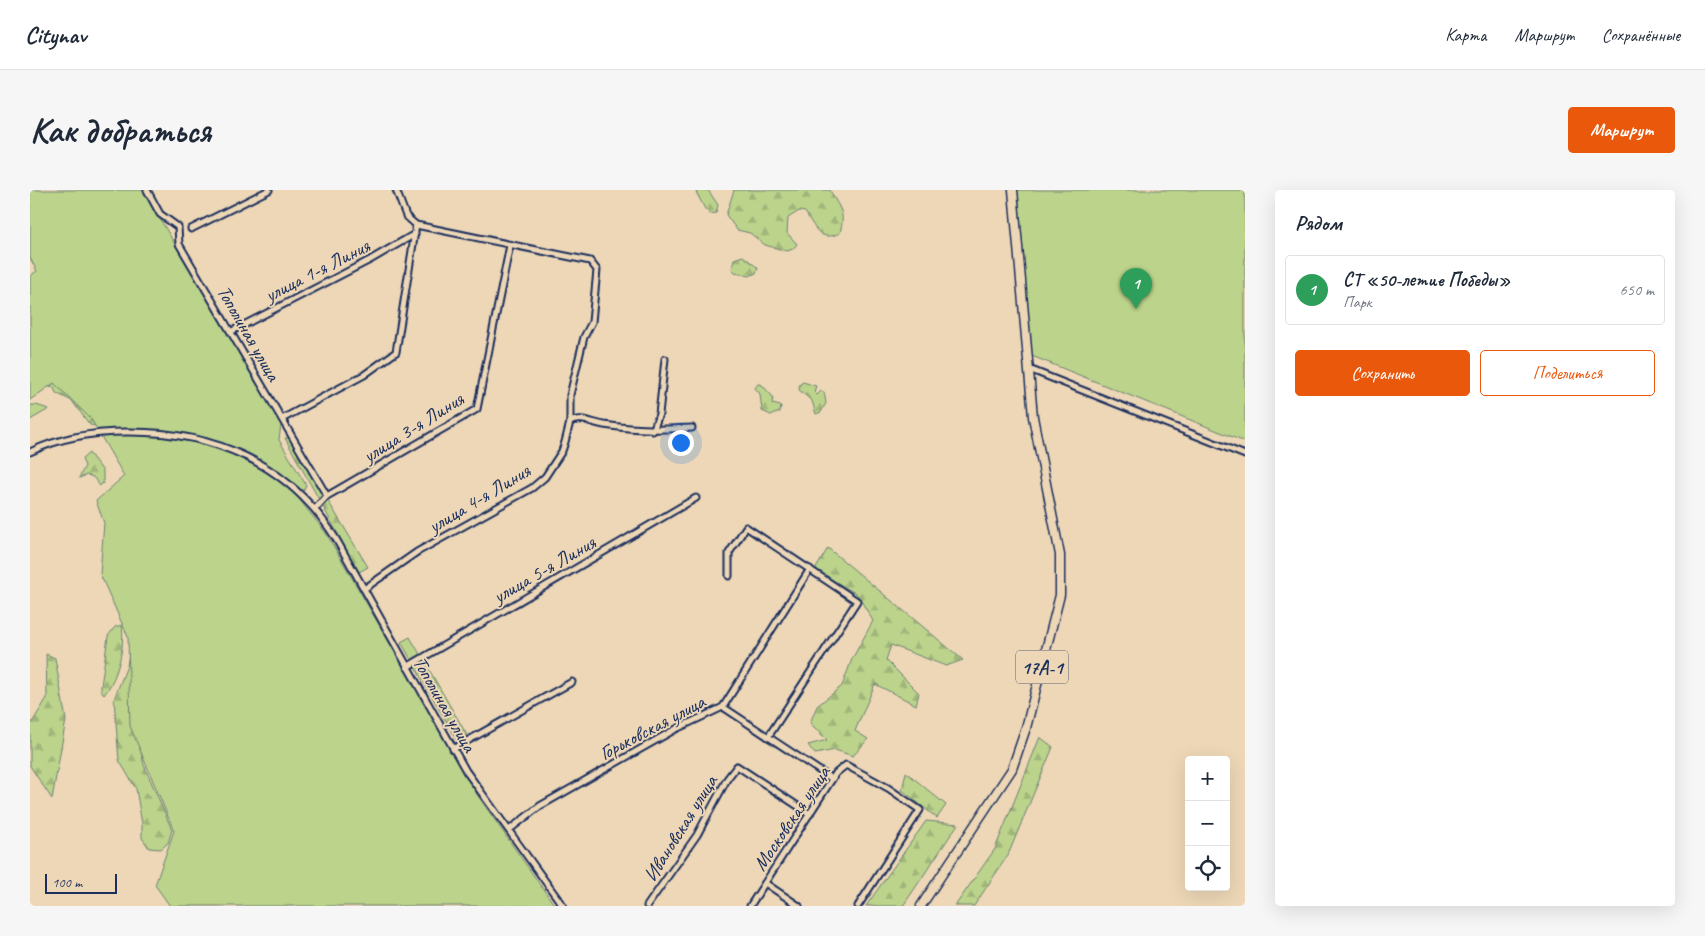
<!DOCTYPE html>
<html lang="ru">
<meta charset="utf-8">
<style>
:root{--surface:#fff;--page:#f6f6f7;--text:#1f2937;--muted:#747a83;--line:#e0e1e3;--accent:#ea580c}
body{margin:0;font-family:Caveat,sans-serif;background:var(--page);color:var(--text)}
.controls{position:absolute;right:15px;bottom:15px;display:grid;overflow:hidden;border-radius:5px;box-shadow:0 5px 20px #0002}
.controls button{width:45px;height:45px;display:grid;place-items:center;padding:0;border:0;border-bottom:1px solid var(--line);background:var(--surface);color:var(--text);font:25px sans-serif}
.scale{position:absolute;left:15px;bottom:12px;width:72px;box-sizing:border-box;padding-left:5px;border:2px solid #1b2f5e;border-top:0;font-size:14px;line-height:18px;white-space:nowrap;color:#1b2f5e;-webkit-text-stroke:4px #edd7b6;paint-order:stroke}
.you{position:absolute;left:650px;top:252px;width:18px;height:18px;margin:-12px;border:4px solid #fff;border-radius:50%;background:#1a73e8;box-shadow:0 0 0 8px #1a73e833}
.badge{display:grid;place-items:center;width:32px;height:32px;border-radius:50%;background:var(--accent);color:#fff;font-size:16px;font-weight:700}
.pin{position:absolute;translate:-50% -41px;filter:drop-shadow(0 1px 2px #0008)}
.pin::after{content:'';position:absolute;top:26px;width:18px;height:15px;background:inherit;clip-path:polygon(0 0,100% 0,50% 100%)}
.list{margin:0;padding:0;list-style:none}
h2{display:flex;justify-content:space-between;align-items:center;height:65px;margin:0;padding:0 20px;font-size:21px}
h2 small{font-size:16px;font-weight:400;color:var(--muted)}
.list li{display:grid;grid-template-columns:32px 1fr auto;gap:15px;align-items:center;box-sizing:border-box;height:70px;margin:0 10px 10px;padding:0 10px;border:1px solid var(--line);border-radius:5px}
.list b{display:block;font-size:19px;white-space:nowrap}
.list p{margin:0;font-size:16px;white-space:nowrap;color:var(--muted)}
.list em{font-size:16px;font-style:normal;color:var(--muted)}
.actions{display:flex;gap:10px;padding:15px 20px}
.actions a{flex:1;padding:11px 0;border:1px solid var(--accent);border-radius:5px;text-align:center;font-size:18px;color:var(--accent)}
.actions .main{background:var(--accent);color:#fff}
.icon{flex:none;width:28px;height:28px;fill:none;stroke:currentColor;stroke-width:2;stroke-linecap:round;stroke-linejoin:round}
.map{position:relative;flex:none;width:1215px;height:716px;overflow:hidden;border-radius:5px}
header{display:flex;align-items:center;gap:30px;box-sizing:border-box;height:70px;padding:0 25px;background:var(--surface);border-bottom:1px solid var(--line)}
header strong{font-size:24px}
nav{display:flex;gap:28px;margin-inline-start:auto;font-size:18px}
.intro{display:flex;align-items:center;justify-content:space-between;box-sizing:border-box;height:120px;padding:0 30px}
h1{margin:0;font-size:35px}
.button{padding:12px 22px;border-radius:5px;background:var(--accent);color:#fff;font-size:18px;font-weight:700}
main{display:flex;gap:30px;padding:0 30px}
aside{flex:1;background:var(--surface);border-radius:5px;box-shadow:0 5px 20px #0002}
.map>svg:first-child{display:block}
</style>
<header>
<strong>Citynav</strong>
<nav><a>Карта</a><a>Маршрут</a><a>Сохранённые</a></nav>
</header>
<div class="intro"><h1>Как добраться</h1><a class="button">Маршрут</a></div>
<main>
<div class="map">
<svg width="1215" height="716" viewBox="0 0 1215 716">
<defs>
<pattern id="forest-firs" width="22" height="20" patternUnits="userSpaceOnUse" patternTransform="scale(1.25)"><rect width="22" height="20" fill="#bbd38a"/><path d="M5 1l3.5 6h-7zM16 11l3.5 6h-7z" fill="#a0b57a"/></pattern>
</defs>
<rect width="100%" height="100%" fill="#edd7b6"/>
<filter id="ink" filterUnits="userSpaceOnUse"><feTurbulence type="fractalNoise" baseFrequency=".02" numOctaves="2"/><feDisplacementMap in="SourceGraphic" scale="10" xChannelSelector="R" yChannelSelector="G"/><feConvolveMatrix kernelMatrix="1 2 1 2 8 2 1 2 1" color-interpolation-filters="sRGB"/></filter>
<g filter="url(#ink)">
<!-- forest -->
<g fill="url(#forest-firs)" stroke="#6b8174">
<path d="M665 0H678L688 15 686 23 680 24 675 19Z"/>
<path d="M704 0H800C809 19 816 20 810 43 789 53 785 37 775 22L769 21 758 28 757 43 767 54 763 59 757 61 735 55 720 43 707 40 696 25Z"/>
<path d="M713 66 728 78 726 83 719 86 705 82 702 79 704 69Z"/>
<path d="M19 186 65 230V236L60 235 42 211 26 203 24 198 19 197Z"/>
<path d="M773 192 786 196 784 202 787 205 791 201 794 202 796 213 791 222 786 224 782 211 769 200 770 194Z"/>
<path d="M728 194H731L743 207 742 214 751 216 750 222 741 225 732 221 730 204 725 198Z"/>
<path d="M0 215H6L19 219 0 230Z"/>
<path d="M255 248H260L338 377 329 382Z"/>
<path d="M59 263 73 281V293L70 296 63 287 57 285 49 288 55 276 52 269Z"/>
<path d="M798 358 933 470 916 476 861 455 856 470 889 503 886 515 845 494 825 541 838 549 823 566 805 560 785 564 778 555 797 550 780 533 787 516 812 496 822 469 843 431 827 404 785 380Z"/>
<path d="M92 435C95 457 88 487 74 505L71 501V496L78 446 85 437Z"/>
<path d="M380 447 437 545 428 552 371 452Z"/>
<path d="M99 463 104 532 114 575 142 640 138 653 131 659 119 658 112 648V634L106 599 89 570 84 509 97 476Z"/>
<path d="M16 464 25 468 36 530 22 609 0 576V536L17 508Z"/>
<path d="M1010 547 1023 557 978 665 944 716H925L965 659Z"/>
<path d="M876 582 916 615 907 628 872 600Z"/>
<path d="M896 631 928 634 873 716H836Z"/>
</g>
<!-- garden -->
<g fill="#bbd38a" stroke="#6b8174">
<path d="M0 0H113L251 234 249 250 276 295 269 309 296 343 448 606 525 716H140L125 695 144 641 100 536 98 447 70 384 74 333 66 311 94 286 61 229 24 193 0 210V86L7 81 0 68Z"/>
<path d="M987 0H1215V252L1002 166Z"/>
</g>
<g fill="none" stroke-linecap="round" stroke-linejoin="round">
<defs>
<g id="minor">
<path d="M117 0 130 24 148 37 149 54 297 306"/>
<path d="M161 39 239 0"/>
<path d="M202 141 340 70 385 44"/>
<path d="M999 179 1215 265"/>
<path d="M252 229 334 185 366 162 386 35"/>
<path d="M540 232C550 226 562 233 574 235 604 240 632 240 662 238"/>
<path d="M623 241 629 224 635 169"/>
<path d="M0 262C31 247 62 242 96 242 183 241 259 273 306 349L436 581 533 716"/>
<path d="M285 319 297 306 447 219 480 55"/>
<path d="M699 386V363L716 337 827 411 738 547"/>
<path d="M334 399 387 362 502 298 515 287 532 261 535 252 540 232V205L554 147 562 132 567 80 560 71 386 35 376 26 366 0"/>
<path d="M377 477 666 308"/>
<path d="M693 517 802 589"/>
<path d="M423 559 542 492"/>
<path d="M479 640 510 616 644 540 693 517 780 379"/>
<path d="M735 693 769 716"/>
<path d="M617 716 667 645 697 589 707 576 780 624"/>
<path d="M720 716 806 583 816 575 858 598 890 620 828 716"/>
</g>
<path id="primary" d="M891 716 982 579 996 538 1030 405V365L1003 227 983 0"/>
</defs>
<!-- minor casing -->
<use href="#minor" stroke="#1b2f5e" stroke-width="9"/>
<!-- primary casing -->
<use href="#primary" stroke="#1b2f5e" stroke-width="11"/>
<!-- minor -->
<use href="#minor" stroke="#edd7b6" stroke-width="5"/>
<!-- primary -->
<use href="#primary" stroke="#edd7b6" stroke-width="8"/>
</g>
</g>
<g text-anchor="middle" stroke-width="4" stroke-linejoin="round" paint-order="stroke">
<!-- shield labels -->
<rect fill="#edd7b6" stroke="#5a6178" stroke-width="1" x="986" y="460.5" width="52" height="33" rx="4"/>
<g font-size="19" font-weight="bold" fill="#1b2f5e">
<text x="1012" y="484">17А-1</text>
</g>
<!-- street labels -->
<g font-size="20" fill="#1b2f5e" stroke="#edd7b6">
<text transform="translate(287 80) rotate(-27)" y="7">улица 1-я Линия</text>
<text transform="translate(219 143) rotate(60)" y="7">Тополиная улица</text>
<text transform="translate(383 237) rotate(-32)" y="7">улица 3-я Линия</text>
<text transform="translate(449 308) rotate(-31)" y="7">улица 4-я Линия</text>
<text transform="translate(514 379) rotate(-30)" y="7">улица 5-я Линия</text>
<text transform="translate(415 514) rotate(60)" y="7">Тополиная улица</text>
<text transform="translate(622 537) rotate(-28)" y="7">Горьковская улица</text>
<text transform="translate(761 628) rotate(-56)" y="7">Московская улица</text>
<text transform="translate(650 638) rotate(-58)" y="7">Ивановская улица</text>
</g>
</g>
</svg>
<div class="controls">
<button>+</button>
<button>−</button>
<button><svg class="icon" aria-label="locate" viewBox="0 0 24 24"><circle cx="12" cy="12" r="6"/><path d="M12 2v4M12 18v4M2 12h4M18 12h4"/></svg></button>
</div>
<div class="scale">100 m</div>
<div class="you"></div>
<div class="pin badge" style="left:1106px;top:119px;background:#2e9e5b">1</div>
</div>
<aside>
<h2>Рядом<small></small></h2>
<ul class="list">
<li><span class="badge" style="background:#2e9e5b">1</span><div><b>СТ «50-летие Победы»</b><p>Парк</p></div><em>650 m</em></li>
</ul>
<div class="actions"><a class="main">Сохранить</a><a>Поделиться</a></div>
</aside>
</main>
